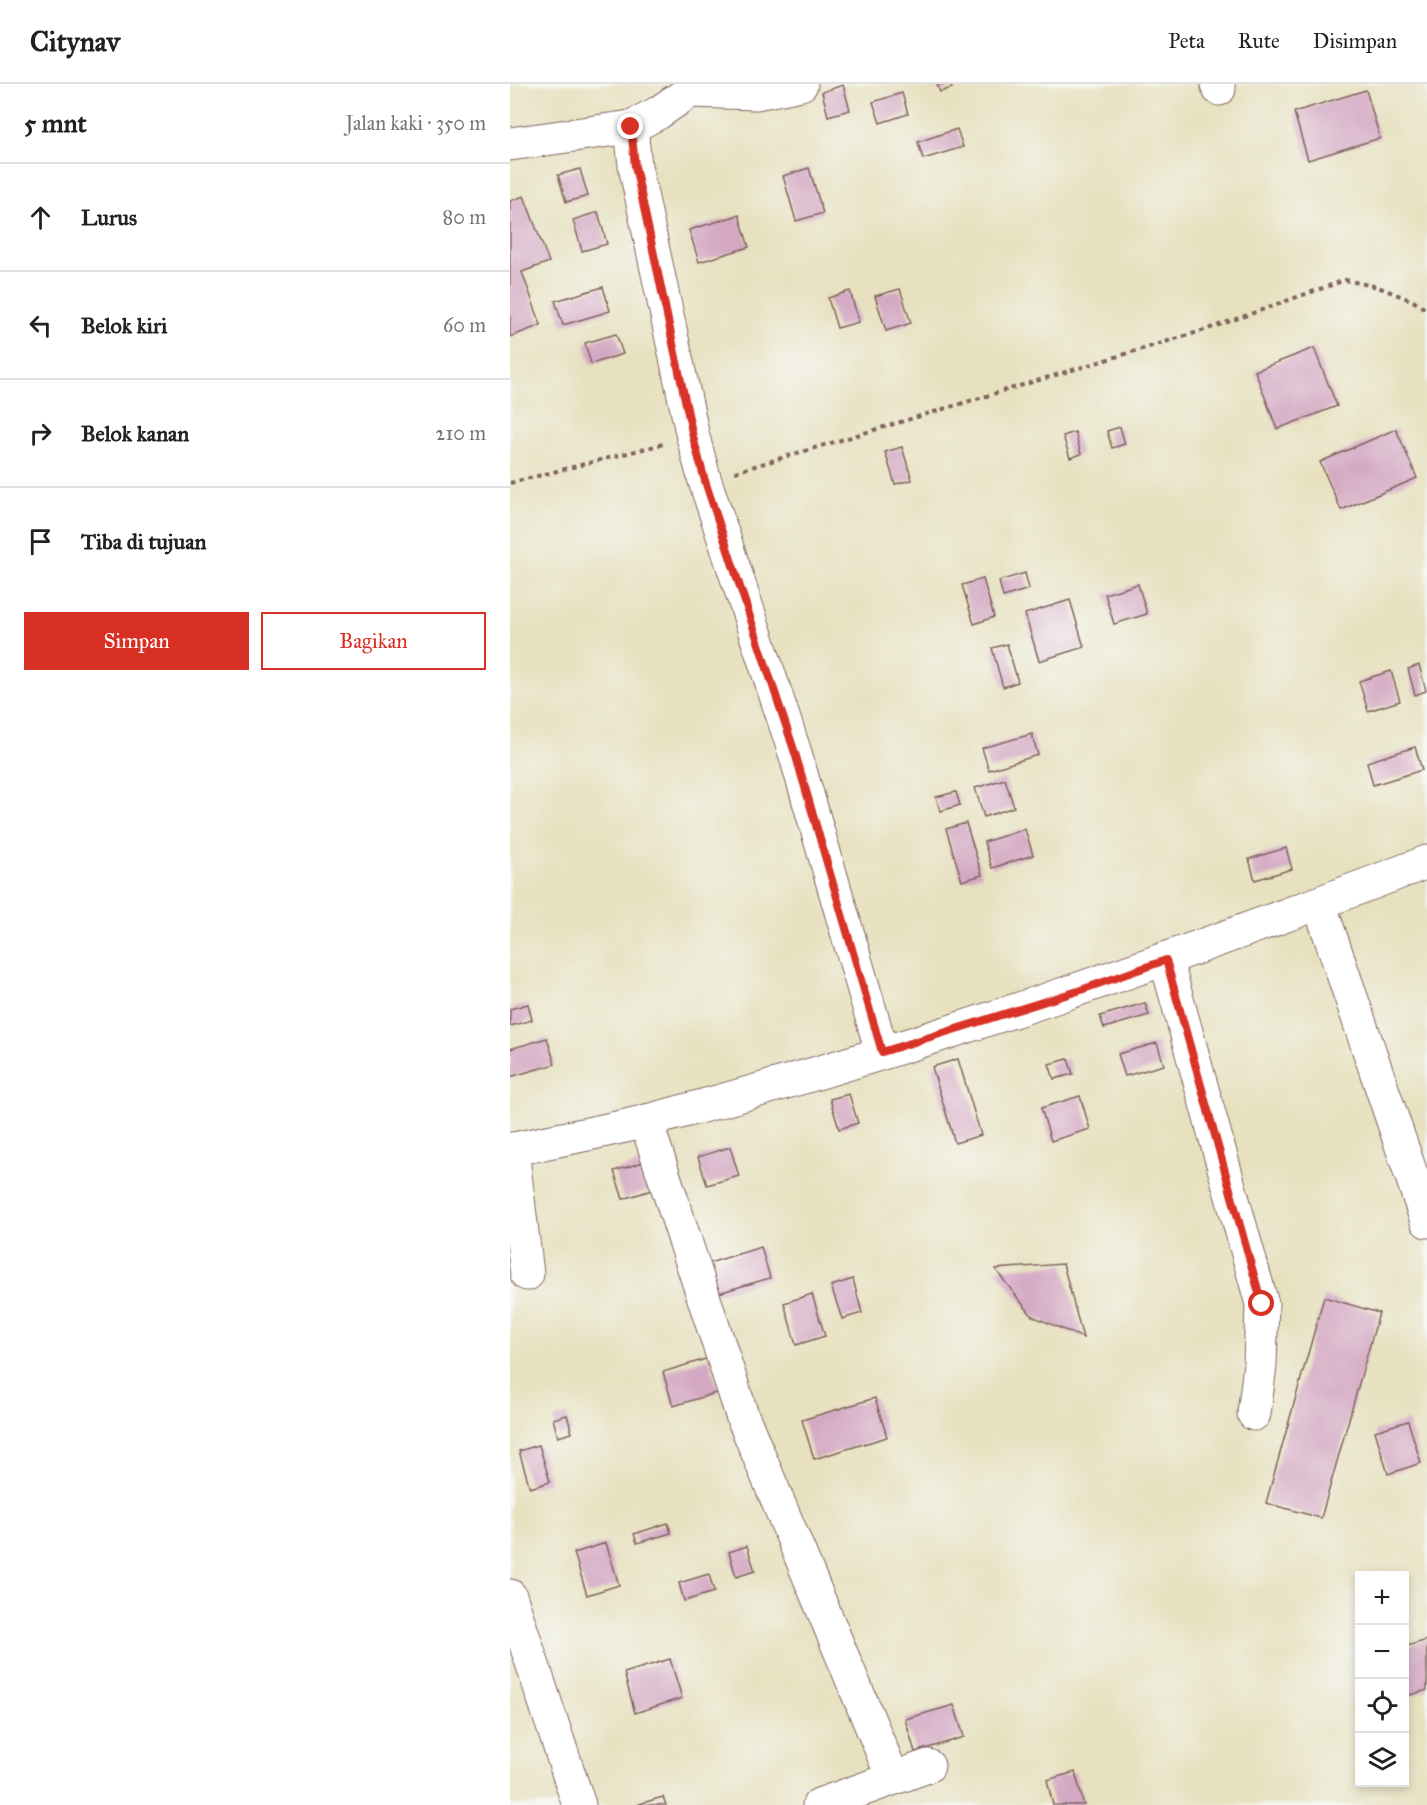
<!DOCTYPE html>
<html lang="id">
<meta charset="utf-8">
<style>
:root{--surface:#fff;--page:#f2f2f2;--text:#202124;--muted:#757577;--line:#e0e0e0;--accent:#d93025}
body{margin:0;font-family:"IM FELL Great Primer",serif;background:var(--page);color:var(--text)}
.controls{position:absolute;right:18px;bottom:18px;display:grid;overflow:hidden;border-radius:0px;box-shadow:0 3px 9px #0003}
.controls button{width:54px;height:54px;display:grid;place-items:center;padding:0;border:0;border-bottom:2px solid var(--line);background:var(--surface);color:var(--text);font:30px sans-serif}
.stop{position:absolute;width:18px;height:18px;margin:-14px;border:4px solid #d93025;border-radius:50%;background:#fff}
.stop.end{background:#d93025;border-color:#fff;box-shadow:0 2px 6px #0008}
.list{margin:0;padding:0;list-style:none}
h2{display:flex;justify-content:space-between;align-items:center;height:78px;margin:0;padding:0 24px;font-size:26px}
h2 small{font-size:20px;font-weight:400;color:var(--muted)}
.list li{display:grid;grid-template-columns:39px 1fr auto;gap:18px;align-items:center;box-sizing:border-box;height:108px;padding:0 24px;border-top:2px solid var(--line)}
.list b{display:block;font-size:22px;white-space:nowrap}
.list em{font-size:20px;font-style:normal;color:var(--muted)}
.actions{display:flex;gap:12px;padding:18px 24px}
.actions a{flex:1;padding:14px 0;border:2px solid var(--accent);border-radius:0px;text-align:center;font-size:21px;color:var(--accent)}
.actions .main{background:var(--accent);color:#fff}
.icon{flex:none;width:33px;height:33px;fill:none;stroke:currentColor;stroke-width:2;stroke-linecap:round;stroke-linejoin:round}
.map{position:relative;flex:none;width:917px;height:1721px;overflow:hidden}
header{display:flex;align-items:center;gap:36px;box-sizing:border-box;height:84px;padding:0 30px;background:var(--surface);border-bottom:2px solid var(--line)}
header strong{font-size:28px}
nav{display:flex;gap:33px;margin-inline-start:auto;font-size:21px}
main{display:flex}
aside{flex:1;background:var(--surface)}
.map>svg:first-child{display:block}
</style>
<header>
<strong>Citynav</strong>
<nav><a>Peta</a><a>Rute</a><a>Disimpan</a></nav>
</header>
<main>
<aside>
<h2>5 mnt<small>Jalan kaki · 350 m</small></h2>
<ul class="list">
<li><svg class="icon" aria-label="ahead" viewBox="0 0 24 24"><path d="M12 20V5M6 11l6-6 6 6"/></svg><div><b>Lurus</b></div><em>80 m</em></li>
<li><svg class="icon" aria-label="left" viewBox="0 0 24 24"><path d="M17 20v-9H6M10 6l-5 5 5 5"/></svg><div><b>Belok kiri</b></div><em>60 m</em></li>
<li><svg class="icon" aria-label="right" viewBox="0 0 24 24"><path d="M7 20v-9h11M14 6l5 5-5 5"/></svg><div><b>Belok kanan</b></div><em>210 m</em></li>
<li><svg class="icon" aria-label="arrive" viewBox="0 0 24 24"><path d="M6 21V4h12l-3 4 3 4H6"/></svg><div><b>Tiba di tujuan</b></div></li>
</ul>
<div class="actions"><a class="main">Simpan</a><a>Bagikan</a></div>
</aside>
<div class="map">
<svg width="917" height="1721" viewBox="0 0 917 1721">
<rect width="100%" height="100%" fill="#f6f6f2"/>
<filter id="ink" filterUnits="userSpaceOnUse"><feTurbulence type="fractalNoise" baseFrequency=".0167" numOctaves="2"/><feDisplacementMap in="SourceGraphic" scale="12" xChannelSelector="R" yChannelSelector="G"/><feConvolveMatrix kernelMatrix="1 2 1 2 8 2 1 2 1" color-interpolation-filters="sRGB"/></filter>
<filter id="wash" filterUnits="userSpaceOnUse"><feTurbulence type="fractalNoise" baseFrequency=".008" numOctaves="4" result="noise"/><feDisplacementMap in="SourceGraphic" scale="24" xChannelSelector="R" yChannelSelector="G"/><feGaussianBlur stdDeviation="1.35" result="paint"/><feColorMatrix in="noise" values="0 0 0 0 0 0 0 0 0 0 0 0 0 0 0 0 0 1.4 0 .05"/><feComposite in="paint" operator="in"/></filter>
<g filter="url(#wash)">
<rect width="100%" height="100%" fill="#e7e1bf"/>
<g id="blocks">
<!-- building -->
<g fill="#d4a8c3">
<path d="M427 0H441L442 4 430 8Z"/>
<path d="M333 1 340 26 318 32 312 8Z"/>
<path d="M856 6 870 54 798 76 784 28Z"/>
<path d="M392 9 398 30 370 39 363 18Z"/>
<path d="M447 45 453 63 413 75 408 58Z"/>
<path d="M299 84 313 129 286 137 273 92Z"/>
<path d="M70 85 78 112 56 118 48 91Z"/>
<path d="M14 112 39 178 12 188 31 241 0 253V117Z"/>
<path d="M88 128 97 160 72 167 63 136Z"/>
<path d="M229 131 239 163 189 178 179 146Z"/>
<path d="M93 203 100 227 53 241 45 217Z"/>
<path d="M390 205 401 239 376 247 365 212Z"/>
<path d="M340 207 349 238 327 244 318 214Z"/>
<path d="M106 250 113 270 81 280 75 259Z"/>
<path d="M804 264 827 322 767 345 745 287Z"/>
<path d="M610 343 615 360 602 364 597 347Z"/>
<path d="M886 345 907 394 831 426 810 378Z"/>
<path d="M565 348 571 370 560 374 553 352Z"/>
<path d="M392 363 402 396 385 400 375 368Z"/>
<path d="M515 489 519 505 493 513 489 497Z"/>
<path d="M473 495 484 533 464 540 452 501Z"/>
<path d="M628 500 637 530 604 540 595 510Z"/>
<path d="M560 516 574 563 529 577 515 530Z"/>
<path d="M497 560 508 598 493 603 482 564Z"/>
<path d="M909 581 916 607 905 611 898 585Z"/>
<path d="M881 587 890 617 858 627 849 597Z"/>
<path d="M522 650 528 671 479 686 472 664Z"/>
<path d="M905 663 912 686 863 701 857 678Z"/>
<path d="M495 695 504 723 474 733 465 704Z"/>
<path d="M446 708 450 721 431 727 426 713Z"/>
<path d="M456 739 472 791 452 797 436 745Z"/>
<path d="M515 745 523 771 482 784 474 758Z"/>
<path d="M776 764 782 785 745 796 739 775Z"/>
<path d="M635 919 639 931 594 944 590 932Z"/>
<path d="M18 920 22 936 0 942V925Z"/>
<path d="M37 954 45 980 0 993V965Z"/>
<path d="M647 959 654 981 615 992 608 970Z"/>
<path d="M448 975 471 1051 445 1059 422 983Z"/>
<path d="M558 975 563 990 544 995 539 980Z"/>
<path d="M339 1010 348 1039 329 1045 320 1015Z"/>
<path d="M570 1012 580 1045 541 1057 531 1024Z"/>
<path d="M220 1063 229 1092 197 1101 188 1073Z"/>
<path d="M137 1077 145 1105 113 1115 104 1087Z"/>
<path d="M251 1163 260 1194 205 1210 196 1180Z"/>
<path d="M553 1180 573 1254 522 1232 485 1185Z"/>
<path d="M343 1195 352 1229 332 1235 321 1202Z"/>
<path d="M302 1210 315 1252 286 1261 274 1219Z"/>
<path d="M814 1213 869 1229 811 1434 756 1419Z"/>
<path d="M199 1274 209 1308 163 1322 153 1288Z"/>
<path d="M365 1314 377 1353 304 1375 292 1336Z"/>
<path d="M57 1331 62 1349 48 1353 43 1335Z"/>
<path d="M898 1337 911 1379 878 1390 865 1347Z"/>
<path d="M29 1361 40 1398 20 1404 9 1367Z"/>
<path d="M158 1439 161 1449 127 1459 124 1450Z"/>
<path d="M96 1459 109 1501 77 1511 64 1469Z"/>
<path d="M237 1462 245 1487 226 1493 219 1468Z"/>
<path d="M199 1490 204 1508 174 1517 169 1499Z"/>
<path d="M917 1556V1606L894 1613V1563Z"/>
<path d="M160 1575 172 1614 125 1629 114 1589Z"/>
<path d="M444 1621 454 1653 405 1668 395 1635Z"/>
<path d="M565 1688 574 1721H543L537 1696Z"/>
<path d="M153 1713 156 1721H129V1720Z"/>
</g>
</g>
</g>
<g filter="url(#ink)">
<use href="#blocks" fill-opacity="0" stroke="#81635f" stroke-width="1.5"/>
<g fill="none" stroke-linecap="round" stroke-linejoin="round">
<defs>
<g id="minor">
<path d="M181 0 180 7 148 29 121 43 125 82 183 353 195 397 285 669 372 968"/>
<path d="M707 0 709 5"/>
<path d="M180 7 246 9 291 0"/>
<path d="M0 60 121 43"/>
<path d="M809 819 917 1137"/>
<path d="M656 876 752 1220 750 1281 744 1330"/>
<path d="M136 1037 232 1331 383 1694"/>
<path d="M2 1065 17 1190"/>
<path d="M0 1066C45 1056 92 1048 137 1037 402 967 661 876 917 778"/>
<path d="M0 1512 69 1721"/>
<path d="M309 1721 418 1682"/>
</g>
</defs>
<!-- minor casing -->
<use href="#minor" stroke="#81635f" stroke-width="35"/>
<!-- path -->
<g stroke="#81635f" stroke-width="4" stroke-dasharray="4.5 4.5" stroke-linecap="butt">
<path d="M225 388 698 245 835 196 868 203 903 217 917 226"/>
<path d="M0 399 153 360"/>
</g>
<!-- minor -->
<use href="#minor" stroke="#fff" stroke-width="33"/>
</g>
</g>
<g fill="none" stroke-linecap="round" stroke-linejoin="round" filter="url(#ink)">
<!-- route -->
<path stroke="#d93025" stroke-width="8" d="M121 43 125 82 183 353 195 397 285 669 372 968 568 907 656 876 752 1220"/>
</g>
</svg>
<div class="controls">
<button>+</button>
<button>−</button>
<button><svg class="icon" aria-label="locate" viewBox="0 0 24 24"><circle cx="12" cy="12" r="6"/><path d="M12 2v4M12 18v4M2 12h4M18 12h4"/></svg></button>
<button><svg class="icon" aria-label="layers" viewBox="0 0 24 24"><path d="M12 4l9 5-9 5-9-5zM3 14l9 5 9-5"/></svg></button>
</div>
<div class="stop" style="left:752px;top:1220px"></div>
<div class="stop end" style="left:121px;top:43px"></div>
</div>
</main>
